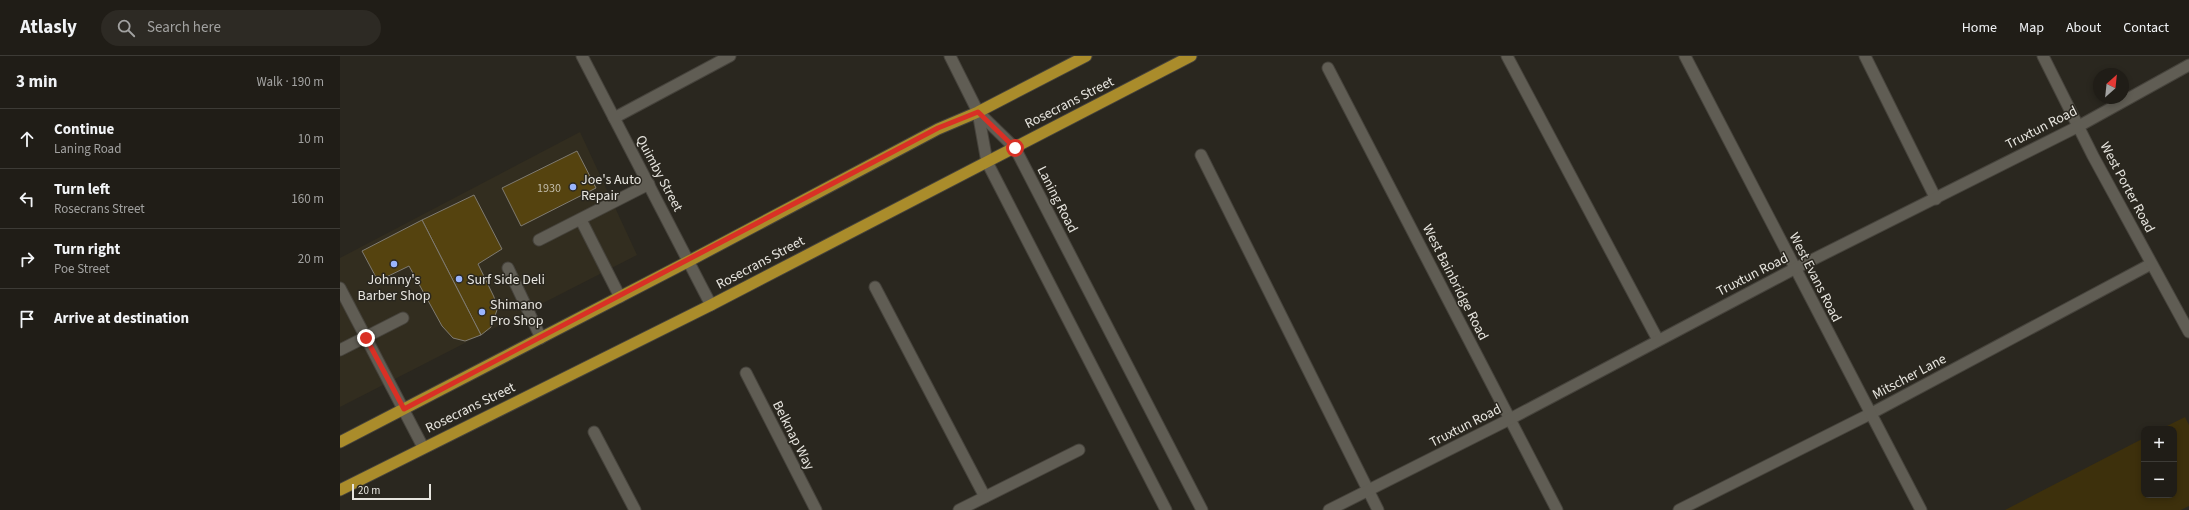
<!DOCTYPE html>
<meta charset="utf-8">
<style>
:root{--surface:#201d17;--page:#2d2a24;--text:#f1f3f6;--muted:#a2a2a1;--line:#3d3b36}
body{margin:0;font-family:"Source Sans 3",sans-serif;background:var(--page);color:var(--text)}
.controls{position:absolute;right:12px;bottom:12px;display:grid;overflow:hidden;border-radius:8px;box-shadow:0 2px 6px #0003}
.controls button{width:36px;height:36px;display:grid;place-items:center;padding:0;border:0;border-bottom:1px solid var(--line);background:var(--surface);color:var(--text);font:20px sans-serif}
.compass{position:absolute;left:1753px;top:12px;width:36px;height:36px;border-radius:50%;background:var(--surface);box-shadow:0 2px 6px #0003;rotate:27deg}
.scale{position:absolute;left:12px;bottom:10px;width:79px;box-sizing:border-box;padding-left:4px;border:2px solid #e7e5df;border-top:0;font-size:11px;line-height:14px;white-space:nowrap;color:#e7e5df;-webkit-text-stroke:3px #2a271f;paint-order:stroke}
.stop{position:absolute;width:12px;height:12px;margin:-9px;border:3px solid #d93025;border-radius:50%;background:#fff}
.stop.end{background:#d93025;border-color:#fff;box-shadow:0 1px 4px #0008}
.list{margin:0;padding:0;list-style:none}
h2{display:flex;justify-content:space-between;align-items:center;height:52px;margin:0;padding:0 16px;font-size:17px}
h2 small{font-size:13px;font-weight:400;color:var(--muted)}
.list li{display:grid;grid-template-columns:26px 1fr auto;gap:12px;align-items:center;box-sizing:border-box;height:60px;padding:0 16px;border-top:1px solid var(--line)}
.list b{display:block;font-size:15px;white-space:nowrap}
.list p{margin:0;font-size:13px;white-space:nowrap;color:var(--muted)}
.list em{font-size:13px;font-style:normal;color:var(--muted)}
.icon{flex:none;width:22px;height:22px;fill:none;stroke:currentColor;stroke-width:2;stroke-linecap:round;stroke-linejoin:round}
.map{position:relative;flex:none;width:1849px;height:454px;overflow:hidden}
header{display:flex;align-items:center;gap:24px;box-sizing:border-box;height:56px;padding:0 20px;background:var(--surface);border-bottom:1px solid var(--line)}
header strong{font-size:19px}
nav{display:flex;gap:22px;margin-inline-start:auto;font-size:14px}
.search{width:280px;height:36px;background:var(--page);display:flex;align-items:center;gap:10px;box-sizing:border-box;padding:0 14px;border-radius:22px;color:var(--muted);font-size:15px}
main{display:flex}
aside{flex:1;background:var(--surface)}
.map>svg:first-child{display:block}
</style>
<header>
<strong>Atlasly</strong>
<div class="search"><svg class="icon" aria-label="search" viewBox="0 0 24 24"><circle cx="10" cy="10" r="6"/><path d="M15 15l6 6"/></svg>Search here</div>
<nav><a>Home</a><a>Map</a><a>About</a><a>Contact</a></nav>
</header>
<main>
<aside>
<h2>3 min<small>Walk · 190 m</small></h2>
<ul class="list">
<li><svg class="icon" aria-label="ahead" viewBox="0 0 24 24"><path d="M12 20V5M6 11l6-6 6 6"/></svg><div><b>Continue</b><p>Laning Road</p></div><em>10 m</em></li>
<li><svg class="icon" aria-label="left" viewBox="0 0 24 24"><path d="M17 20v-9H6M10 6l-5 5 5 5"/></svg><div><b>Turn left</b><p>Rosecrans Street</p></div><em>160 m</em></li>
<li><svg class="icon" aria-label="right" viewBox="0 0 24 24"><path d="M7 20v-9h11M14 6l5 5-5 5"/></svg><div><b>Turn right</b><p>Poe Street</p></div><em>20 m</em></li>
<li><svg class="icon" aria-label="arrive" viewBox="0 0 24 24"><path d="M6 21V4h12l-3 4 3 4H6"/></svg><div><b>Arrive at destination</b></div></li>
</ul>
</aside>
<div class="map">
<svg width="1849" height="454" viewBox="0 0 1849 454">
<rect width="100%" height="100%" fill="#2a271f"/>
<!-- built -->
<path fill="#322d1f" d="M240 76 297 199 0 351V202Z"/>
<!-- green -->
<path fill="#3d300c" d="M1845 361 1849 369V450L1841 454H1665L1804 382V439H1834V373H1821Z"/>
<!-- building -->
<g fill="#55430f" stroke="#7f7b72">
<path d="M237 95 256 132 181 170 162 132Z"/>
<path d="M134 139 162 193 138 208 154 241 157 254 151 271 141 279 82 164Z"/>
<path d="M82 164 141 279 125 285 113 282 102 270 69 210 38 225 22 195Z"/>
</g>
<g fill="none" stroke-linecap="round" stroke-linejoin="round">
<defs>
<g id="service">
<path d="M1167 0 1318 284"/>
<path d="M1525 0 1596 143"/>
<path d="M274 62 390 0"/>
<path d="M861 99 1038 454"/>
<path d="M241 164 280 241"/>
<path d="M199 184 309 128"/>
<path d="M168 212 201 282"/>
<path d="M535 231 645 441"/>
<path d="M0 294 63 262"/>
<path d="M254 376 295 454"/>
<path d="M619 454 739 394"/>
<path d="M1339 454 1530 358 1811 208"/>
</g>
<g id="minor">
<path d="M242 0 371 249"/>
<path d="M610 0 638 56"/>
<path d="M1345 0 1581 454"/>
<path d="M1703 0 1753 100 1849 276"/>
<path d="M988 12 1217 454"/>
<path d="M0 232 83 391"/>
<path d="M406 317 476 454"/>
</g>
<g id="tertiary">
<path d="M638 56 675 92 862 454"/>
<path d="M638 56 647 106 826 454"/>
<path d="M989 454 1170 363 1454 213 1739 70 1849 9"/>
</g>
<g id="primary">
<path d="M0 386 349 205 598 73 638 56 746 0"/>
<path d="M0 434 371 249 851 0"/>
</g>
</defs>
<!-- service casing -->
<use href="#service" stroke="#46433c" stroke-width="13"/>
<!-- minor casing -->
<use href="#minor" stroke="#46433c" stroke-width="13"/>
<!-- tertiary casing -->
<use href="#tertiary" stroke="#46433c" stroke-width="13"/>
<!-- primary casing -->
<use href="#primary" stroke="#46433c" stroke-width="13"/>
<!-- service -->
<use href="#service" stroke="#605d54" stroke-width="11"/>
<!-- minor -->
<use href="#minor" stroke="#605d54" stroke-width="11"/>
<!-- tertiary -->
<use href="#tertiary" stroke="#605d54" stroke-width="11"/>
<!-- primary -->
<use href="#primary" stroke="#aa8c2b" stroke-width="11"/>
</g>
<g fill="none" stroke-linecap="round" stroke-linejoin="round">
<!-- route -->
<path stroke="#d93025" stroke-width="5" d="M26 282 64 353 598 72 638 56 675 92"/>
</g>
<!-- markers -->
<g fill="#9ab5fd" stroke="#2a271f" stroke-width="1.5">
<circle cx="233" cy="131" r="4"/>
<circle cx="54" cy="208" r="4"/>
<circle cx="119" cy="223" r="4"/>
<circle cx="142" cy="256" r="4"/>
</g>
<g text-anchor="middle" stroke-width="3" stroke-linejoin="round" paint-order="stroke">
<!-- number labels -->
<g font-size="12" fill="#c2bcab">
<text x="209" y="136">1930</text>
</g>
<!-- street labels -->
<g font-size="14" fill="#e7e5df" stroke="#2a271f">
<text transform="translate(729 46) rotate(-27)" y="5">Rosecrans Street</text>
<text transform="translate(1701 71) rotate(-27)" y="5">Truxtun Road</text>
<text transform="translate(320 117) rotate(62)" y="5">Quimby Street</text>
<text transform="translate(1788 131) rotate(62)" y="5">West Porter Road</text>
<text transform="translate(718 143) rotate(63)" y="5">Laning Road</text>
<text transform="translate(420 206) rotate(-28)" y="5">Rosecrans Street</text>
<text transform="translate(1412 218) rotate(-27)" y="5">Truxtun Road</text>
<text transform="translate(1476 221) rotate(63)" y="5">West Evans Road</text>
<text transform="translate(1116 226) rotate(63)" y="5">West Bainbridge Road</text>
<text transform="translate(1569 320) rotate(-28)" y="5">Mitscher Lane</text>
<text transform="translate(130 351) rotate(-26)" y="5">Rosecrans Street</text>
<text transform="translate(1125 369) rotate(-27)" y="5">Truxtun Road</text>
<text transform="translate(454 379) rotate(63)" y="5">Belknap Way</text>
</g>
<!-- poi labels -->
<g font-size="14" fill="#e7e5df" stroke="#2a271f" text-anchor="start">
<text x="241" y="128">Joe's Auto<tspan x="241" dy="16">Repair</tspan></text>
<text x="54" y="228" text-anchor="middle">Johnny's<tspan x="54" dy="16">Barber Shop</tspan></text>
<text x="127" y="228">Surf Side Deli</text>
<text x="150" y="253">Shimano<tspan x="150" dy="16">Pro Shop</tspan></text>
</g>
</g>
</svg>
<div class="controls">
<button>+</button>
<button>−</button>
</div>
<svg class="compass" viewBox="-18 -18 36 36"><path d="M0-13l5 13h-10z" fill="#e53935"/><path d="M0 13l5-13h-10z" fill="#a2a2a1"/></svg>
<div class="scale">20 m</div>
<div class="stop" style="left:675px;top:92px"></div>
<div class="stop end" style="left:26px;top:282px"></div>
</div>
</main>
